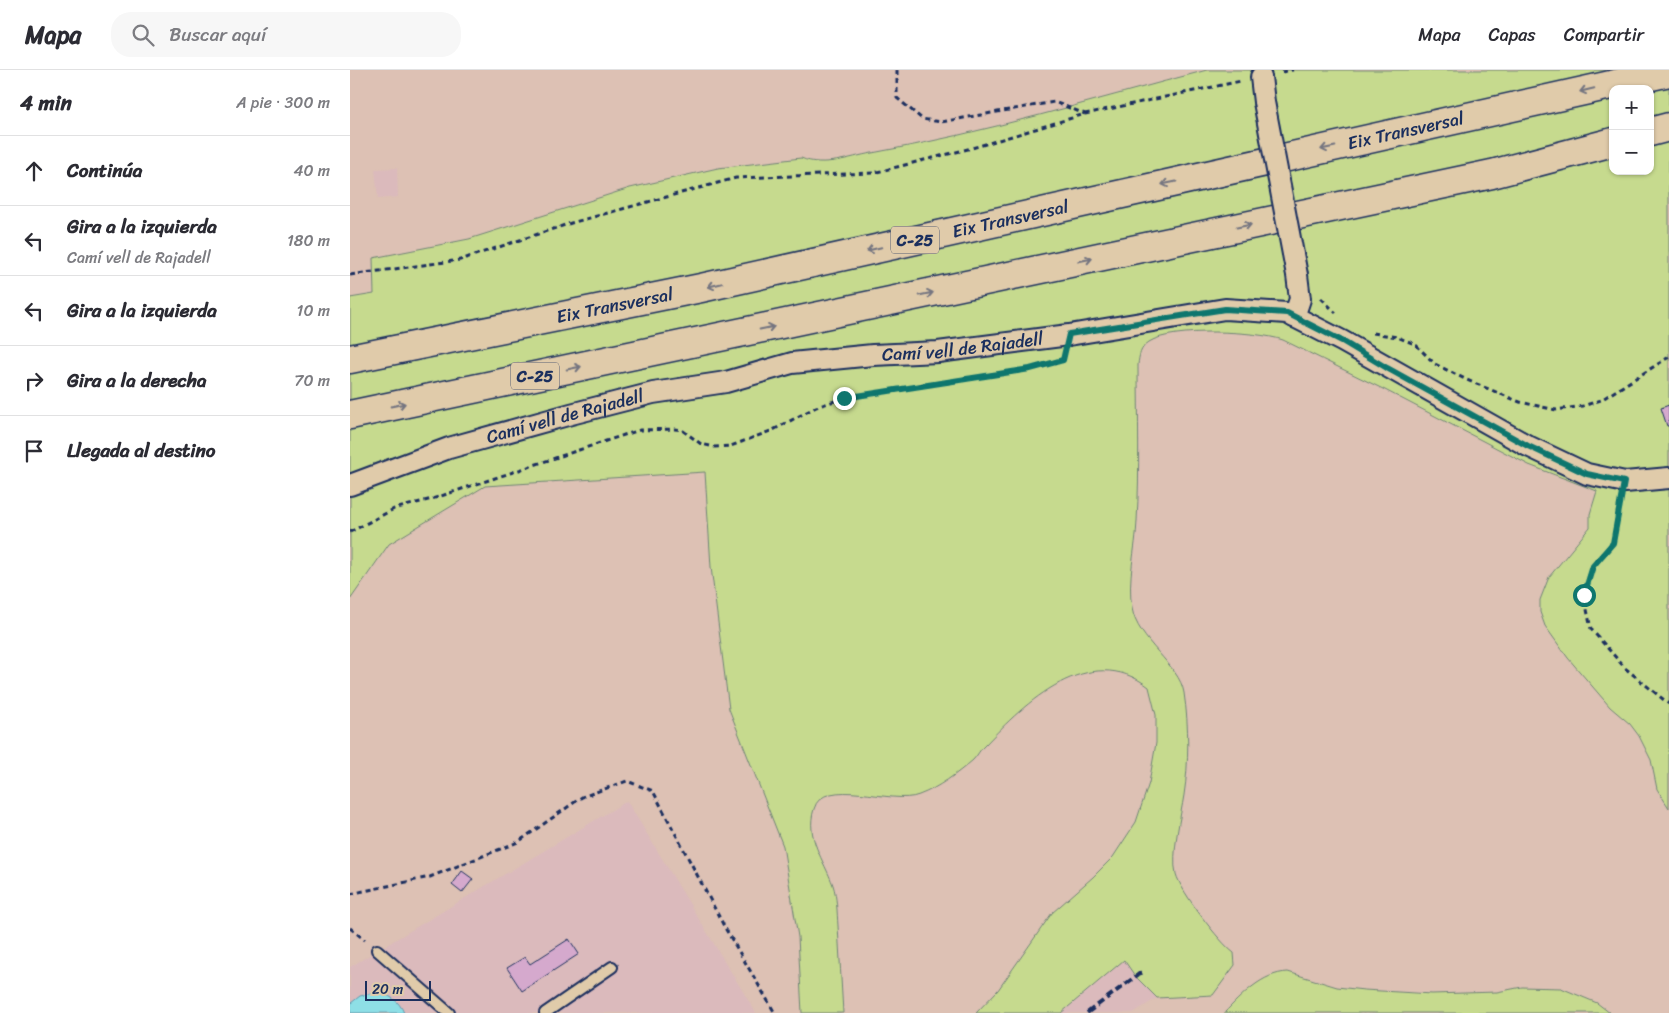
<!DOCTYPE html>
<html lang="es">
<meta charset="utf-8">
<style>
:root{--surface:#fff;--page:#f7f7f7;--text:#2b2b33;--muted:#7c7c81;--line:#e1e1e2}
body{margin:0;font-family:Sriracha,sans-serif;background:var(--page);color:var(--text)}
.controls{position:absolute;right:15px;top:15px;display:grid;overflow:hidden;border-radius:10px;box-shadow:0 1px 4px #0004}
.controls button{width:45px;height:45px;display:grid;place-items:center;padding:0;border:0;border-bottom:1px solid var(--line);background:var(--surface);color:var(--text);font:25px sans-serif}
.scale{position:absolute;left:15px;bottom:12px;width:66px;box-sizing:border-box;padding-left:5px;border:2px solid #1b2f5e;border-top:0;font-size:14px;line-height:18px;white-space:nowrap;color:#1b2f5e;-webkit-text-stroke:4px #e0cbaa;paint-order:stroke}
.stop{position:absolute;width:15px;height:15px;margin:-11px;border:4px solid #0f766e;border-radius:50%;background:#fff}
.stop.end{background:#0f766e;border-color:#fff;box-shadow:0 1px 5px #0008}
.list{margin:0;padding:0;list-style:none}
h2{display:flex;justify-content:space-between;align-items:center;height:65px;margin:0;padding:0 20px;font-size:21px}
h2 small{font-size:16px;font-weight:400;color:var(--muted)}
.list li{display:grid;grid-template-columns:32px 1fr auto;gap:15px;align-items:center;box-sizing:border-box;height:70px;padding:0 20px;border-top:1px solid var(--line)}
.list b{display:block;font-size:19px;white-space:nowrap}
.list p{margin:0;font-size:16px;white-space:nowrap;color:var(--muted)}
.list em{font-size:16px;font-style:normal;color:var(--muted)}
.icon{flex:none;width:28px;height:28px;fill:none;stroke:currentColor;stroke-width:2;stroke-linecap:round;stroke-linejoin:round}
.map{position:relative;flex:none;width:1319px;height:943px;overflow:hidden}
header{display:flex;align-items:center;gap:30px;box-sizing:border-box;height:70px;padding:0 25px;background:var(--surface);border-bottom:1px solid var(--line)}
header strong{font-size:24px}
nav{display:flex;gap:28px;margin-inline-start:auto;font-size:18px}
.search{width:350px;height:45px;background:var(--page);display:flex;align-items:center;gap:12px;box-sizing:border-box;padding:0 18px;border-radius:20px;color:var(--muted);font-size:19px}
main{display:flex}
aside{flex:1;background:var(--surface)}
.map>svg:first-child{display:block}
</style>
<header>
<strong>Mapa</strong>
<div class="search"><svg class="icon" aria-label="search" viewBox="0 0 24 24"><circle cx="10" cy="10" r="6"/><path d="M15 15l6 6"/></svg>Buscar aquí</div>
<nav><a>Mapa</a><a>Capas</a><a>Compartir</a></nav>
</header>
<main>
<aside>
<h2>4 min<small>A pie · 300 m</small></h2>
<ul class="list">
<li><svg class="icon" aria-label="ahead" viewBox="0 0 24 24"><path d="M12 20V5M6 11l6-6 6 6"/></svg><div><b>Continúa</b></div><em>40 m</em></li>
<li><svg class="icon" aria-label="left" viewBox="0 0 24 24"><path d="M17 20v-9H6M10 6l-5 5 5 5"/></svg><div><b>Gira a la izquierda</b><p>Camí vell de Rajadell</p></div><em>180 m</em></li>
<li><svg class="icon" aria-label="left" viewBox="0 0 24 24"><path d="M17 20v-9H6M10 6l-5 5 5 5"/></svg><div><b>Gira a la izquierda</b></div><em>10 m</em></li>
<li><svg class="icon" aria-label="right" viewBox="0 0 24 24"><path d="M7 20v-9h11M14 6l5 5-5 5"/></svg><div><b>Gira a la derecha</b></div><em>70 m</em></li>
<li><svg class="icon" aria-label="arrive" viewBox="0 0 24 24"><path d="M6 21V4h12l-3 4 3 4H6"/></svg><div><b>Llegada al destino</b></div></li>
</ul>
</aside>
<div class="map">
<svg width="1319" height="943" viewBox="0 0 1319 943">
<rect width="100%" height="100%" fill="#ddc1b4"/>
<filter id="ink" filterUnits="userSpaceOnUse"><feTurbulence type="fractalNoise" baseFrequency=".02" numOctaves="2"/><feDisplacementMap in="SourceGraphic" scale="10" xChannelSelector="R" yChannelSelector="G"/><feConvolveMatrix kernelMatrix="1 2 1 2 8 2 1 2 1" color-interpolation-filters="sRGB"/></filter>
<g filter="url(#ink)">
<!-- built -->
<g fill="#dbbabc">
<path d="M47 98 48 127 28 129 25 99Z"/>
<path d="M277 731 406 943H0V897Z"/>
<path d="M775 890 785 906 807 928 783 943H711Z"/>
</g>
<!-- green -->
<g fill="#c6da8e" stroke="#708476" fill-rule="evenodd">
<path d="M857 0H1319V738L1307 719 1301 690 1289 666 1280 654 1260 637 1218 588 1195 556 1190 542V530L1199 507 1240 457V444L1247 421 1179 395 1035 320 933 270C907 261 822 257 799 272 790 278 789 286 788 295 788 347 790 399 787 451 786 479 777 509 782 538 787 571 830 595 834 623 839 656 839 693 834 725 831 745 821 785 826 804 831 822 869 872 884 883L885 895 863 925 807 928 785 906 774 890 711 943H626L648 920 702 843 743 807 763 787 786 752 799 713 806 673V645L799 617C739 571 675 633 635 675 630 679 628 685 623 690 608 703 588 718 569 725 543 736 473 705 464 739 455 767 474 790 483 815 487 827 487 842 488 856 490 885 491 914 493 943H452L448 867 433 776 379 639 361 497 355 402 135 416 39 474 0 530V228L24 224 23 188 119 169 280 118 368 98 451 88C474 98 499 87 522 83 635 63 746 29 857 0ZM1263 19H1300V101H1263Z"/>
<path d="M938 902 987 917 1014 920 1082 924 1147 922 1172 917 1211 918 1247 933 1260 943H874C892 925 912 903 938 902Z"/>
</g>
<!-- water -->
<path fill="#8edfe6" stroke="#6099b0" d="M27 922C39 925 49 930 54 943H0L1 933 10 926Z"/>
<!-- building -->
<g fill="#d5a9cd" stroke="#1b2f5e">
<path d="M1319 335V356H1317L1311 338Z"/>
<path d="M112 801 123 809 112 823 102 815Z"/>
<path d="M219 869 229 884 172 921 157 898 175 887 180 894Z"/>
</g>
<g fill="none" stroke-linecap="round" stroke-linejoin="round">
<defs>
<g id="service">
<path d="M27 880 99 943"/>
<path d="M195 943 262 897"/>
</g>
<g id="minor">
<path d="M911 7 914 32"/>
<path d="M944 247 950 229 947 205"/>
<path id="s1" d="M0 415 99 378 221 344 303 323 376 312 442 293 523 285 588 282 719 265 875 239 937 243 992 271 1178 376 1237 404 1275 412 1319 408"/>
</g>
<g id="motorway">
<path d="M1300 62 1319 57"/>
<path id="s2" d="M0 289 351 218 1319 2"/>
<path d="M0 345 1142 104 1263 72"/>
</g>
</defs>
<!-- service casing -->
<use href="#service" stroke="#1b2f5e" stroke-width="14"/>
<!-- minor casing -->
<use href="#minor" stroke="#1b2f5e" stroke-width="24"/>
<!-- motorway casing -->
<use href="#motorway" stroke="#1b2f5e" stroke-width="31"/>
<!-- path -->
<g stroke="#1b2f5e" stroke-width="3" stroke-dasharray="5 4" stroke-linecap="butt">
<path d="M547 0V28L572 49 591 52 704 32 735 44"/>
<path d="M932 2 943 0"/>
<path d="M0 205 110 190 221 153 386 108 523 103 622 78 735 44 891 11"/>
<path d="M971 228 986 243"/>
<path d="M1023 263 1047 267 1065 274 1085 294 1117 310 1170 332 1206 340 1233 336 1251 330 1319 287"/>
<path d="M1270 432 1263 473 1243 496 1234 525 1241 559 1275 598 1319 634"/>
<path d="M0 462 44 439 82 429 274 365 290 360 325 359 332 360 351 374 365 377 381 376 423 360 466 337 494 328 680 299 713 290V287"/>
<path d="M0 824 80 807 168 772 232 727 277 711 303 721 375 858 425 943"/>
<path d="M0 858 15 870"/>
</g>
<!-- service -->
<use href="#service" stroke="#e0cbaa" stroke-width="10"/>
<!-- minor -->
<use href="#minor" stroke="#e0cbaa" stroke-width="20"/>
<!-- motorway -->
<use href="#motorway" stroke="#e0cbaa" stroke-width="28"/>
<!-- rail -->
<path stroke="#1b2f5e" stroke-width="4" stroke-dasharray="8 4" stroke-linecap="butt" d="M737 943 793 901"/>
<defs>
<path id="minor-bridge" d="M914 32 947 205"/>
</defs>
<!-- minor-bridge casing -->
<use href="#minor-bridge" stroke="#1b2f5e" stroke-width="24" stroke-linecap="butt"/>
<!-- minor-bridge -->
<use href="#minor-bridge" stroke="#e0cbaa" stroke-width="20"/>
</g>
<!-- one-way arrows -->
<defs><path id="oneway-shaft" d="M-6 0H5M1.5-3L5.5 0L1.5 3" fill="none" stroke-width="1.6" stroke-linecap="round" stroke-linejoin="round" transform="scale(1.25)"/></defs>
<g stroke="#747580">
<use href="#oneway-shaft" transform="translate(1237 20) rotate(167)"/>
<use href="#oneway-shaft" transform="translate(978 78) rotate(168)"/>
<use href="#oneway-shaft" transform="translate(819 113) rotate(168)"/>
<use href="#oneway-shaft" transform="translate(894 156) rotate(-12)"/>
<use href="#oneway-shaft" transform="translate(524 179) rotate(167)"/>
<use href="#oneway-shaft" transform="translate(735 190) rotate(-12)"/>
<use href="#oneway-shaft" transform="translate(365 215) rotate(167)"/>
<use href="#oneway-shaft" transform="translate(576 224) rotate(-12)"/>
<use href="#oneway-shaft" transform="translate(417 258) rotate(-12)"/>
<use href="#oneway-shaft" transform="translate(224 298) rotate(-12)"/>
<use href="#oneway-shaft" transform="translate(48 335) rotate(-12)"/>
</g>
</g>
<g fill="none" stroke-linecap="round" stroke-linejoin="round" filter="url(#ink)">
<!-- route -->
<path stroke="#0f766e" stroke-width="6" d="M494 328 680 299 713 290 719 264 875 239 937 243 992 271 1037 298 1178 376 1237 404 1274 412 1263 473 1243 496 1234 525"/>
</g>
<g text-anchor="middle" stroke-width="4" stroke-linejoin="round" paint-order="stroke">
<!-- shield labels -->
<g fill="#e0cbaa" stroke="#565e75" stroke-width="1">
<rect x="541" y="156.5" width="48" height="27" rx="4"/>
<rect x="161" y="292.5" width="48" height="27" rx="4"/>
</g>
<g font-size="16" font-weight="bold" fill="#1b2f5e">
<text x="565" y="176">C-25</text>
<text x="185" y="312">C-25</text>
</g>
<!-- street labels -->
<g font-size="18" fill="#1b2f5e" stroke="#e0cbaa">
<text dy="6" stroke="none"><textPath href="#s2" startOffset="1080">Eix Transversal</textPath></text>
<text dy="6" stroke="none"><textPath href="#s2" startOffset="675">Eix Transversal</textPath></text>
<text dy="6" stroke="none"><textPath href="#s2" startOffset="270">Eix Transversal</textPath></text>
<text dy="6" stroke="none"><textPath href="#s1" startOffset="631">Camí vell de Rajadell</textPath></text>
<text dy="6" stroke="none"><textPath href="#s1" startOffset="226">Camí vell de Rajadell</textPath></text>
</g>
</g>
</svg>
<div class="controls">
<button>+</button>
<button>−</button>
</div>
<div class="scale">20 m</div>
<div class="stop" style="left:1234px;top:525px"></div>
<div class="stop end" style="left:494px;top:328px"></div>
</div>
</main>
